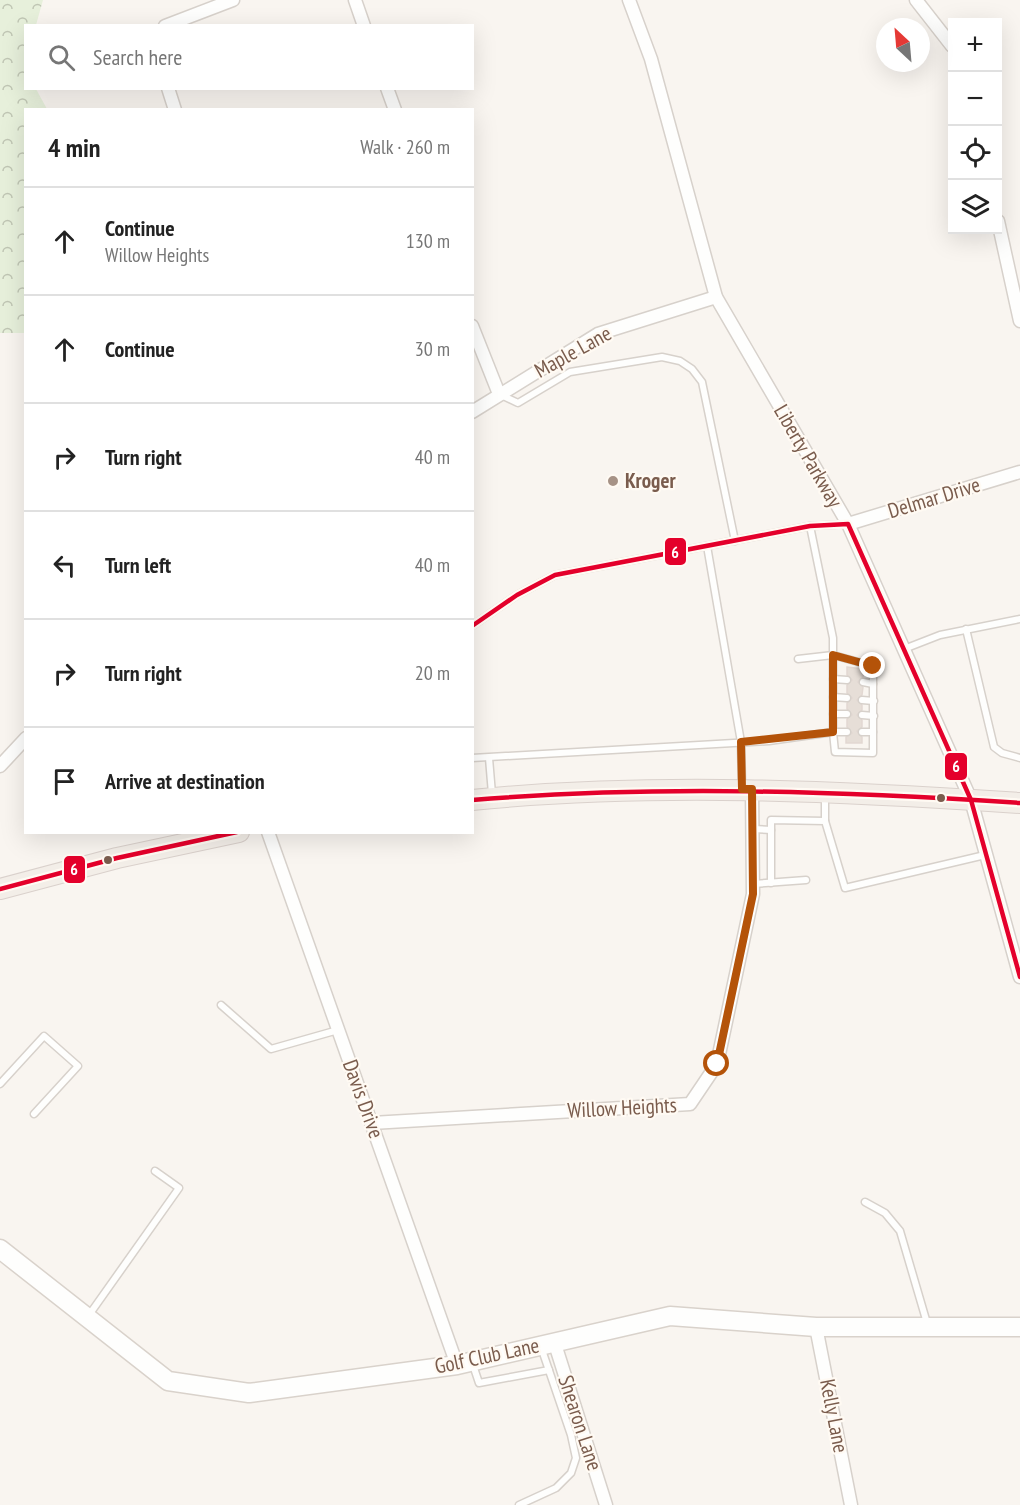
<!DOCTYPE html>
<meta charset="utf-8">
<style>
:root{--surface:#fff;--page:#f6f6f6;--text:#222;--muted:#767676;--line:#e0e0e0}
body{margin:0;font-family:"PT Sans Narrow",sans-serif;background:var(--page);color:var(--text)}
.controls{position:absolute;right:18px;top:18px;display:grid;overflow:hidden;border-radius:0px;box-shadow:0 6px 24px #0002}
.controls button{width:54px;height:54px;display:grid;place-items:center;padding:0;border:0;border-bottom:2px solid var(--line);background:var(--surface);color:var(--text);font:30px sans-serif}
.compass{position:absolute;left:876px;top:18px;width:54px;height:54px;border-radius:50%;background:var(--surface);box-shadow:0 6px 24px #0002;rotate:334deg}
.stop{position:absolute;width:18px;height:18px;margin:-14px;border:4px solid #b45309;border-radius:50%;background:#fff}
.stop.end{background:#b45309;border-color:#fff;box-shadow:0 2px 6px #0008}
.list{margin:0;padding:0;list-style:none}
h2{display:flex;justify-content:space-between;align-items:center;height:78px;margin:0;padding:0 24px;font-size:26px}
h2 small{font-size:20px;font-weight:400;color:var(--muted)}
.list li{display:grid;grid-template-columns:39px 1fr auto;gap:18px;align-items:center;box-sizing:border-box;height:108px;padding:0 24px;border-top:2px solid var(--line)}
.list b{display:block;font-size:22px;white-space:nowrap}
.list p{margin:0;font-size:20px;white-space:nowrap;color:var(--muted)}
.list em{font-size:20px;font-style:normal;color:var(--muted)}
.icon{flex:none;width:33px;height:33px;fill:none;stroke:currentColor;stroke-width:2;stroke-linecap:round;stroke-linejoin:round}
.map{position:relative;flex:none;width:1020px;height:1505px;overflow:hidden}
.search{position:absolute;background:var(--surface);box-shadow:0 6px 24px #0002;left:24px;top:24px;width:450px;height:66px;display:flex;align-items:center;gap:15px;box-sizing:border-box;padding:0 21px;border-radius:0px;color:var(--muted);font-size:22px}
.panel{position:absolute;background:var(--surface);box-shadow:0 6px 24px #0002;left:24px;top:108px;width:450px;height:726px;border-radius:0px}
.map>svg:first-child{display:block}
</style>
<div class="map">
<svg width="1020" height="1505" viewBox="0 0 1020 1505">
<defs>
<pattern id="forest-crowns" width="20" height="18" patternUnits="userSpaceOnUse" patternTransform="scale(1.5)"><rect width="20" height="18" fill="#e7f0db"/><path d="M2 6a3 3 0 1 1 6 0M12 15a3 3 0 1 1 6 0" fill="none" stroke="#c0c6b4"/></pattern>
</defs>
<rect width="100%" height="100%" fill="#f9f5f0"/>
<!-- forest -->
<path fill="url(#forest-crowns)" d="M0 0H43L36 25 26 26V88L36 89 47 109 26 110 25 333H0Z"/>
<!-- building -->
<path fill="#e6ded7" stroke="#e2d8d2" stroke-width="1.5" d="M847 667 863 669V677L858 682 863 687 862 695 857 700 862 705V710L857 715 862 720V727L857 731 862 737V743H846V737L852 733 847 727V719L852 715 847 709V703L852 698 847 693V685L852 680 847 675Z"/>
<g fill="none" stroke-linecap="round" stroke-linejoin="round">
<defs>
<g id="lane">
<path d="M499 394 518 403 570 372 662 357 680 361 692 369 702 382 735 541"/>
<path d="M707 546 741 742 742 786"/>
<path d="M472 626 517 595 555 575 810 526 848 524"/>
<path d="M966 629 994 747 1002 753 1020 758"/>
<path d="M904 649 940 635 1020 619"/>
<path d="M798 659 833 655 873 666V753L835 752 833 732H847"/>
<path d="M833 679 847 680"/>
<path d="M863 682 873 684"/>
<path d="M833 697 847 698"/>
<path d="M862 700 874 701"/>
<path d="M833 714H847"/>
<path d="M862 715 874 716"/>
<path d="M862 732H873"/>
<path d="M472 758 769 741 833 732V638L810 526"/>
<path d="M489 758 492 794"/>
<path d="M825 795V821"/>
<path d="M753 829 771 830"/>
<path d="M771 883V820L825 821 845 888 985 855"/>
<path d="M753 884 806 880"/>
<path d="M221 1005 271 1049 338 1030"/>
<path d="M0 1084 44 1036 78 1066 34 1114"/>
<path d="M865 1202 885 1213 900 1231 927 1323"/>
<path d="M89 1315 179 1188 155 1171"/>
<path d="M473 1365 479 1383 549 1370"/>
<path d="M519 1505 556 1488 571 1473 576 1458 571 1435 541 1347"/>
</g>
<g id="street">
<path d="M355 0 364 26"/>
<path d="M629 0 651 59 716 297 848 524 971 800 1020 977"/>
<path d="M916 0 952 46"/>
<path d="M165 26 233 0"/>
<path d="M168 88 175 110"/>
<path d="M387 88 395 110"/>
<path d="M998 221 1020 321"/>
<path d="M472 326 499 394"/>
<path d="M472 412 598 334 716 297"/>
<path d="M848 524 1020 472"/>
<path d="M0 766 26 738"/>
<path d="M268 832 457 1365"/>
<path d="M372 1123 690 1104 717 1064 753 894 752 789"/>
<path d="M816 1327 851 1505"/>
<path d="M554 1341 606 1505"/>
</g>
<path id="secondary" d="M0 1249 168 1381 249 1393 457 1365 670 1316 816 1327H1020"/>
<g id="primary">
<path d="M472 800C655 782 837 791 1020 803"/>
<path d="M0 889 117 858 239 832"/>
</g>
</defs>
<!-- lane casing -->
<use href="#lane" stroke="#d7d1cb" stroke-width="9"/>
<!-- street casing -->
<use href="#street" stroke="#d7d1cb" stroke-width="15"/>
<!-- secondary casing -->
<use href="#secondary" stroke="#d9d2cb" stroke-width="21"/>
<!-- primary casing -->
<use href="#primary" stroke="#dad1cc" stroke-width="22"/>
<!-- lane -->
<use href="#lane" stroke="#fefefd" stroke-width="6"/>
<!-- street -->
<use href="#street" stroke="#fefefd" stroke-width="12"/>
<!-- secondary -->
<use href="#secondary" stroke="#fefefd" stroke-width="18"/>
<!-- primary -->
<use href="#primary" stroke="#f3eee8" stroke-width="20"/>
<defs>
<g id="bus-1">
<path d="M472 626 517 595 555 575 810 526 848 524 971 800 1020 977"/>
<path d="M472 800C655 785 837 791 1020 803"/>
<path d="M0 889 117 858 237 832"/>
</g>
</defs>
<!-- bus-1 casing -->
<use href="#bus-1" stroke="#fffaf3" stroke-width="9"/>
<!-- bus-1 -->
<use href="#bus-1" stroke="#e4002b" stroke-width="4.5"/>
</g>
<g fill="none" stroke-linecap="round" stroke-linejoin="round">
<!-- route -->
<path stroke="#b45309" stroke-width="8" d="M717 1064 753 894 752 789H742L741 742 833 732V655L873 666"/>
</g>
<!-- markers -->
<circle fill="#a69286" stroke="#fffaf3" stroke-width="2" cx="613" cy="481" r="6"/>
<g fill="#7a5c4d" stroke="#fffaf3" stroke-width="2">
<circle cx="941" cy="798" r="5"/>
<circle cx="108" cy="860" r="5"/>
</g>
<g text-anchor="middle" stroke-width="4.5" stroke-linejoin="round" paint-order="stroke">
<!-- street labels -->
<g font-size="21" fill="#7a5c4d" stroke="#fffaf3">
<text transform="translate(573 352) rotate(-29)" y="7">Maple Lane</text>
<text transform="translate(808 456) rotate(60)" y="7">Liberty Parkway</text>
<text transform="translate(934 498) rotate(-17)" y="7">Delmar Drive</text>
<text transform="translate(363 1099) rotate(70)" y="7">Davis Drive</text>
<text transform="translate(622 1108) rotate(-3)" y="7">Willow Heights</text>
<text transform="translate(487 1356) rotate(-12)" y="7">Golf Club Lane</text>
<text transform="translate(834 1416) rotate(79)" y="7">Kelly Lane</text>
<text transform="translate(580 1423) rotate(72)" y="7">Shearon Lane</text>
</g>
<!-- poi labels -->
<g font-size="21" font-weight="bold" fill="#7a5c4d" stroke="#fffaf3" text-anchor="start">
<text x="625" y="488">Kroger</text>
</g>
</g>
<g stroke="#fffaf3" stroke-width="2">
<rect x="664" y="537" width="23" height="29" rx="6" fill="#e4002b"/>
<rect x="944" y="752" width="24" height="29" rx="6" fill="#e4002b"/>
<rect x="63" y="855" width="23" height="29" rx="6" fill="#e4002b"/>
</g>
<g font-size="16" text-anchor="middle" font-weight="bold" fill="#fff">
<text x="675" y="558">6</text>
<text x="956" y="772">6</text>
<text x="74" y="875">6</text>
</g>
</svg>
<div class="controls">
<button>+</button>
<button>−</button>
<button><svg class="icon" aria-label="locate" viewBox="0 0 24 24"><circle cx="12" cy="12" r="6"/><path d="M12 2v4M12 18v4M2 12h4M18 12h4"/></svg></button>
<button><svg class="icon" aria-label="layers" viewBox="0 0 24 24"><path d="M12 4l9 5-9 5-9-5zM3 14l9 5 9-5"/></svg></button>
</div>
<svg class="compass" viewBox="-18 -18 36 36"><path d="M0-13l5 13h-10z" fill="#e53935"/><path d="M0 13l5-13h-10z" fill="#767676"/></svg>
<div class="stop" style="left:717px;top:1064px"></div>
<div class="stop end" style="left:873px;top:666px"></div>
<div class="search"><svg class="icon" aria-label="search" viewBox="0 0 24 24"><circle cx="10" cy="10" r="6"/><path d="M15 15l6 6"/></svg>Search here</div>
<section class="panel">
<h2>4 min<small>Walk · 260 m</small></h2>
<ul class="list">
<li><svg class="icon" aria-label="ahead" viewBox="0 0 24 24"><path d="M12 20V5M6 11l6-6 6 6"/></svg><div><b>Continue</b><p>Willow Heights</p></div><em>130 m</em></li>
<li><svg class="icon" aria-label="ahead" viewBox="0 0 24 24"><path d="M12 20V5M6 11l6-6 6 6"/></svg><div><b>Continue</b></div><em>30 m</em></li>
<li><svg class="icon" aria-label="right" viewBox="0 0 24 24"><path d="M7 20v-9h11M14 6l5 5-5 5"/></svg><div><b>Turn right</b></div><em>40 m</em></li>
<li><svg class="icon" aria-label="left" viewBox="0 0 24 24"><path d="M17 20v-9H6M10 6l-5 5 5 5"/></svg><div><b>Turn left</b></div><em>40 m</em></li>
<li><svg class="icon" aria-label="right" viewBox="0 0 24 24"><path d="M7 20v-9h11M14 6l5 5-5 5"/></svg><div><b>Turn right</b></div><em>20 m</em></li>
<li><svg class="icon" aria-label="arrive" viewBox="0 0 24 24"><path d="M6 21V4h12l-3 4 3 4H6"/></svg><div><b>Arrive at destination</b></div></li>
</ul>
</section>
</div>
